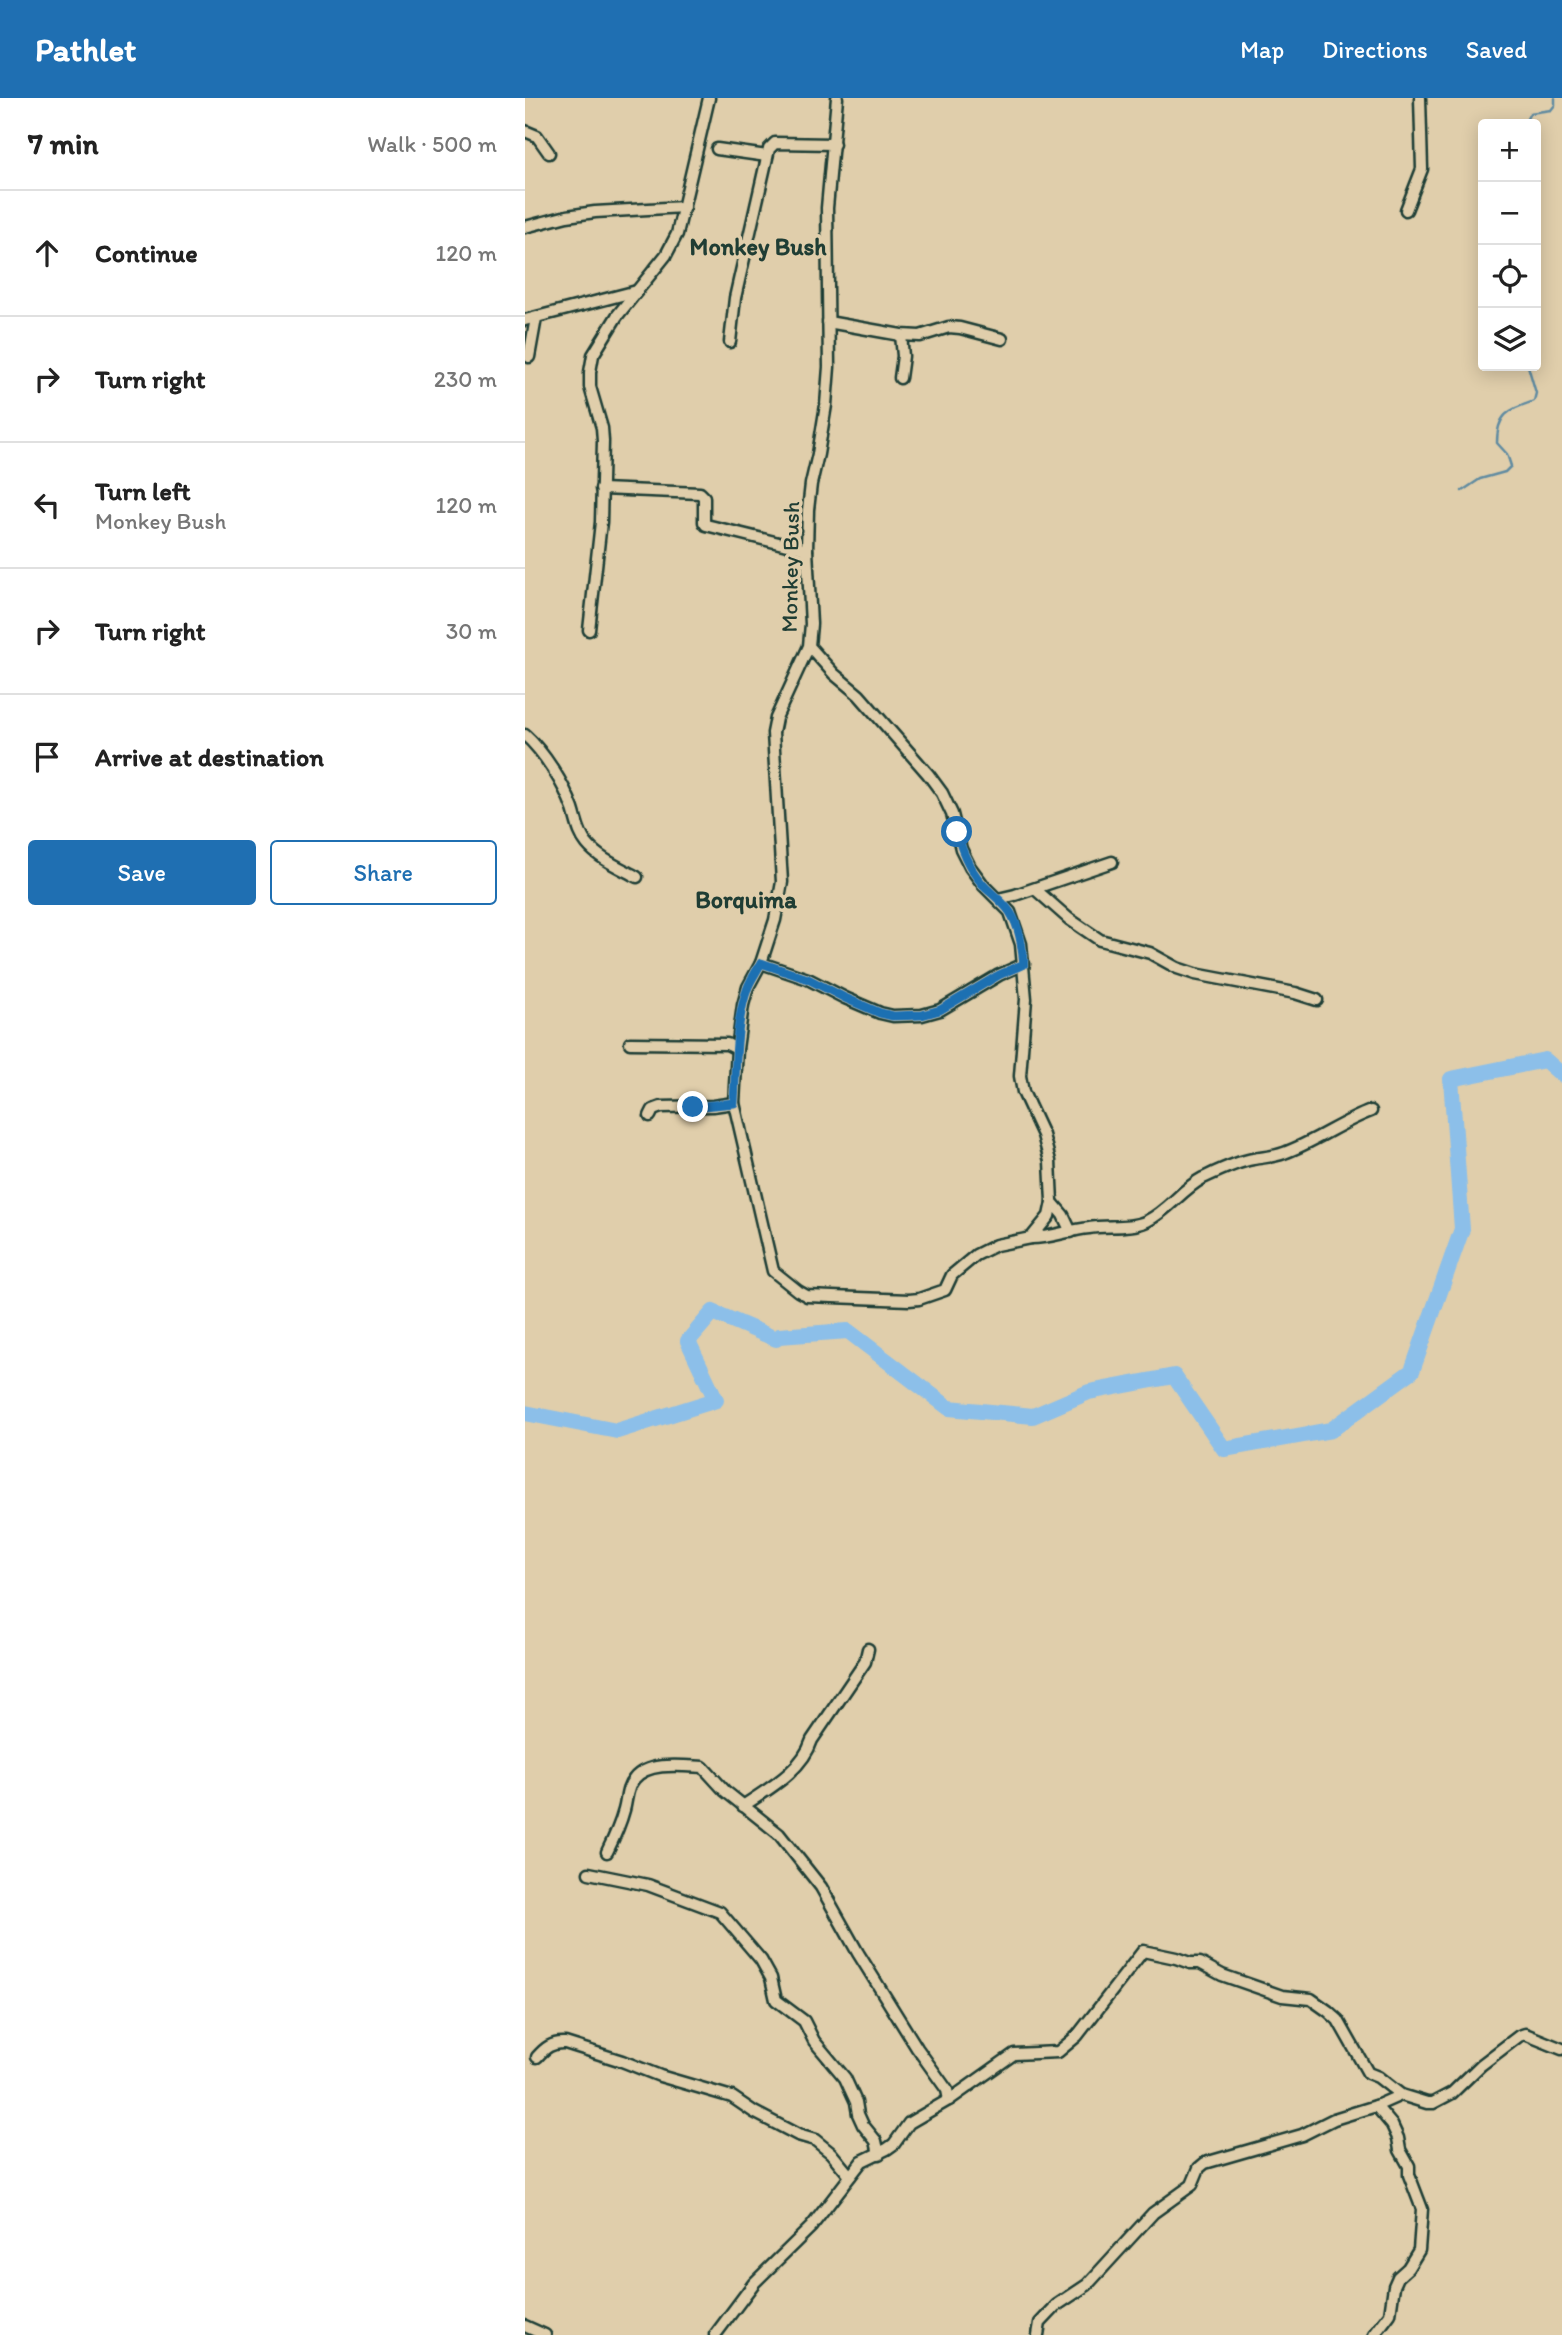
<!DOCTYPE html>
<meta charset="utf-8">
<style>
:root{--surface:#fff;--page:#f2f2f2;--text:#222;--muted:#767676;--line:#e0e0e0;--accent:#1f6fb2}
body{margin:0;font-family:Itim,sans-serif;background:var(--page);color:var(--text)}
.controls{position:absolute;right:21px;top:21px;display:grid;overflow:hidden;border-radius:7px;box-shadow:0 4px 18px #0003}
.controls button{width:63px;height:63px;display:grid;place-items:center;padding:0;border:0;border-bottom:2px solid var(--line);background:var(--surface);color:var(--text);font:35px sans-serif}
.stop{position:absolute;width:21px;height:21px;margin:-16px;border:5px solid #1f6fb2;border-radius:50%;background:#fff}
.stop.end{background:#1f6fb2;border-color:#fff;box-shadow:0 2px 7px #0008}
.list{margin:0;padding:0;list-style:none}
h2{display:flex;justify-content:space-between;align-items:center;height:91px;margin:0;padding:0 28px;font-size:30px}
h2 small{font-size:23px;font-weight:400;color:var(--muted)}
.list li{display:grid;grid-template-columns:46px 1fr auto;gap:21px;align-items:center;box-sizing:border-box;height:126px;padding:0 28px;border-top:2px solid var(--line)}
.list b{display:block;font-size:26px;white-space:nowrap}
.list p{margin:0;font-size:23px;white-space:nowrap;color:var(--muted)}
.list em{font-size:23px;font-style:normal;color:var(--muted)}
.actions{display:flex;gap:14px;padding:21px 28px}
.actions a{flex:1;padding:16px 0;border:2px solid var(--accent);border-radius:7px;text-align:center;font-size:24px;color:var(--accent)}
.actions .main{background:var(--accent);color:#fff}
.icon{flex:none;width:38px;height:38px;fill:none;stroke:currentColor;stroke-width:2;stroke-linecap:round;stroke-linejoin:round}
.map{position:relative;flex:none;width:1037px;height:2237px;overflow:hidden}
header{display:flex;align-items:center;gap:42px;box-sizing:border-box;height:98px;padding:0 35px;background:var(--accent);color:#fff}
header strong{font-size:33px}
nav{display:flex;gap:38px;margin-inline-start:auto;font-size:24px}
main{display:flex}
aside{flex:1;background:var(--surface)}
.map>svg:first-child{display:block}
</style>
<header>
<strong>Pathlet</strong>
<nav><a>Map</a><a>Directions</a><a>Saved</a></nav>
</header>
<main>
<aside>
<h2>7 min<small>Walk · 500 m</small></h2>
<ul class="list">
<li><svg class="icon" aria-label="ahead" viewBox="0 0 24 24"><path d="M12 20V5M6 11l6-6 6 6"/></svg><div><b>Continue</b></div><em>120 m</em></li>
<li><svg class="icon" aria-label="right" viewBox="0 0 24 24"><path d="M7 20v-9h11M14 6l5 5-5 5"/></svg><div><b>Turn right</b></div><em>230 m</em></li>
<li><svg class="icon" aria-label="left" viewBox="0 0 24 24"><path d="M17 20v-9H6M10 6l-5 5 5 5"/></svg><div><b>Turn left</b><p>Monkey Bush</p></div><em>120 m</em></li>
<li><svg class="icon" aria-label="right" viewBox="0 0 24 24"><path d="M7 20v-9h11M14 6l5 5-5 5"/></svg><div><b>Turn right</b></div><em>30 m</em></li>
<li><svg class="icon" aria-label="arrive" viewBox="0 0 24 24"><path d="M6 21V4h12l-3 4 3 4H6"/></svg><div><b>Arrive at destination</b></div></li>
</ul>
<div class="actions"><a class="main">Save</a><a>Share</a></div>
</aside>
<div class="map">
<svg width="1037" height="2237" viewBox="0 0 1037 2237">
<rect width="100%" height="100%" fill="#e0ceab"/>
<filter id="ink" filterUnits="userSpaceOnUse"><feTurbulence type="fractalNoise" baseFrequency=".0143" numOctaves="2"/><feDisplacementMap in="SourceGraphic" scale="14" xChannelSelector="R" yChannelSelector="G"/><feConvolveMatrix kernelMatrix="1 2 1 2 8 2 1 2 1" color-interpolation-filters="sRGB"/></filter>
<g filter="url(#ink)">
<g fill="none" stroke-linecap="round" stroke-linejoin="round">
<!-- stream -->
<g stroke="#608ba1" stroke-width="2.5">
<path d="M999 26 1005 15 1026 12 1030 7V0"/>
<path d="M937 393 955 381 980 374 986 368 982 356 972 345C972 315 984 312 1009 303L1011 295 1003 268"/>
</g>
<!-- river -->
<path stroke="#8cbfe9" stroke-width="16" d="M0 1315 92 1333 191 1302 163 1243 188 1214 251 1241 254 1238 323 1233 424 1310 508 1318 564 1294 649 1278 699 1351 806 1332 887 1273 937 1131 926 981 1020 962 1037 977"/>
<defs>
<g id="street">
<path d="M0 33 12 38 24 55"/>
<path d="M192 51 242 58"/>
<path d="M881 112 897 71 895 0"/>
<path d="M0 129 42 118 70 114 159 109"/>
<path d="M0 222 112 193"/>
<path d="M303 224 376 237 395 238 424 229 435 230 477 241"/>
<path d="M205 244 210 200 244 51 250 45 309 46"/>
<path d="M4 259 11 220"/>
<path d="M375 280 378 258 376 237"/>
<path d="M76 391 175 395 179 399V424L181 427 282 452"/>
<path d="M64 532 76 424 78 343 77 330 65 289V274L68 257 92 218 141 157 152 136 184 0"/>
<path d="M284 548 309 576 334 597 403 676 417 695 427 716 436 751 445 769 459 788 485 814 496 846 501 901 495 978 498 994 518 1037 525 1063 527 1104 524 1118 506 1140 471 1147 451 1157 427 1177 420 1192 394 1201 384 1202 282 1198 273 1193 248 1173 209 1005 212 951 218 907 223 889 236 865 250 822 257 784 248 635 251 620 284 548 286 526 282 452 283 412 286 386 293 356 301 307 304 269 302 110 312 0"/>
<path d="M0 637C19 654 39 686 48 711 52 723 53 735 62 746 74 761 96 770 112 779"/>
<path d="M510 791 544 821 575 842 625 855 652 870 670 876 770 895 792 902"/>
<path d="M473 801 490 797 587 764"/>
<path d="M236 865 283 881 320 900 355 915 368 918 397 917 415 912 474 877 499 866"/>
<path d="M105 945 202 946 212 951"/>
<path d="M125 1018 128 1012 136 1009 188 1008 209 1005"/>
<path d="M527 1104 538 1117 546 1134"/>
<path d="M506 1140C526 1140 544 1132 564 1130 583 1127 605 1131 622 1123 644 1112 657 1091 678 1080 693 1073 711 1064 728 1061 738 1059 749 1059 759 1055 790 1044 816 1024 846 1013"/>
<path d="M218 1708C243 1691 277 1673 287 1642L340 1564 343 1551"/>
<path d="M82 1754C89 1740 95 1727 99 1712 102 1702 101 1690 109 1681 123 1663 158 1668 178 1669L200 1693 254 1736 296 1789 333 1855 392 1950 422 1992 424 2002"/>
<path d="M64 1775 123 1787 195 1814 236 1862 246 1880 251 1902 279 1923 289 1943 320 1980 331 2004 333 2016 338 2027 351 2043 354 2056"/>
<path d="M12 1959C20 1950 27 1944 40 1945L97 1963 135 1978 207 1999 229 2014 273 2037 290 2042 306 2055 325 2078"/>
<path d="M0 2228 20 2237"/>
<path d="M190 2237 229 2185 286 2129 337 2063 362 2051 369 2046 384 2025 427 2000 489 1956 533 1954 552 1938 618 1853 651 1860 665 1865H675L697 1877 757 1898 786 1901 803 1913 813 1922 843 1975 853 1979 876 1997 902 2005H908L927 1995 956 1967 994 1938 1000 1936 1037 1951"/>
<path d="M513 2237 515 2225 532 2207 562 2187 628 2115 667 2087 674 2070 680 2065 777 2037 809 2021 851 2008 876 1997"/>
<path d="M849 2237 865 2216 869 2188 873 2179 883 2170 894 2152 897 2111 884 2077V2068L875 2052 873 2040 867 2027 851 2008"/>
</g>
</defs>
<!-- street casing -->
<use href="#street" stroke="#1f3d34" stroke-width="15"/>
<!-- street -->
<use href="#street" stroke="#e0ceab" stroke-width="10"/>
</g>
</g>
<g fill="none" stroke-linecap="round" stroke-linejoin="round" filter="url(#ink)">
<!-- route -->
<path stroke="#1f6fb2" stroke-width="9" d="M168 1009 209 1005C211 969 210 923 223 889 226 881 232 873 236 865L283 881 320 900 355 915 368 918 397 917 415 912 474 877 499 866C497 849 495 829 485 814 479 805 470 798 462 791 446 775 437 755 432 734"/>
</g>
<g text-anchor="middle" stroke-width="7" stroke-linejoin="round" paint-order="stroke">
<!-- street labels -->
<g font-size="23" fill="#1f3d34" stroke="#e0ceab">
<text transform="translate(265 469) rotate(-89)" y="8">Monkey Bush</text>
</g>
<!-- neighbourhood labels -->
<g font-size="24" font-weight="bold" fill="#1f3d34" stroke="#e0ceab">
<text x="233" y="157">Monkey Bush</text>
<text x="221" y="810">Borquima</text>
</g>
</g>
</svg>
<div class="controls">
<button>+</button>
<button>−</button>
<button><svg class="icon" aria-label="locate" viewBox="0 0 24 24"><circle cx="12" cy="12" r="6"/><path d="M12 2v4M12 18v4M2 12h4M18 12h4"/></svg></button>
<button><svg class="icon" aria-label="layers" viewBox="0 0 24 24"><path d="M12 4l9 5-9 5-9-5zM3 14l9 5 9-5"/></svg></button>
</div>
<div class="stop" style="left:432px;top:734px"></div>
<div class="stop end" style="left:168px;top:1009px"></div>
</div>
</main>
